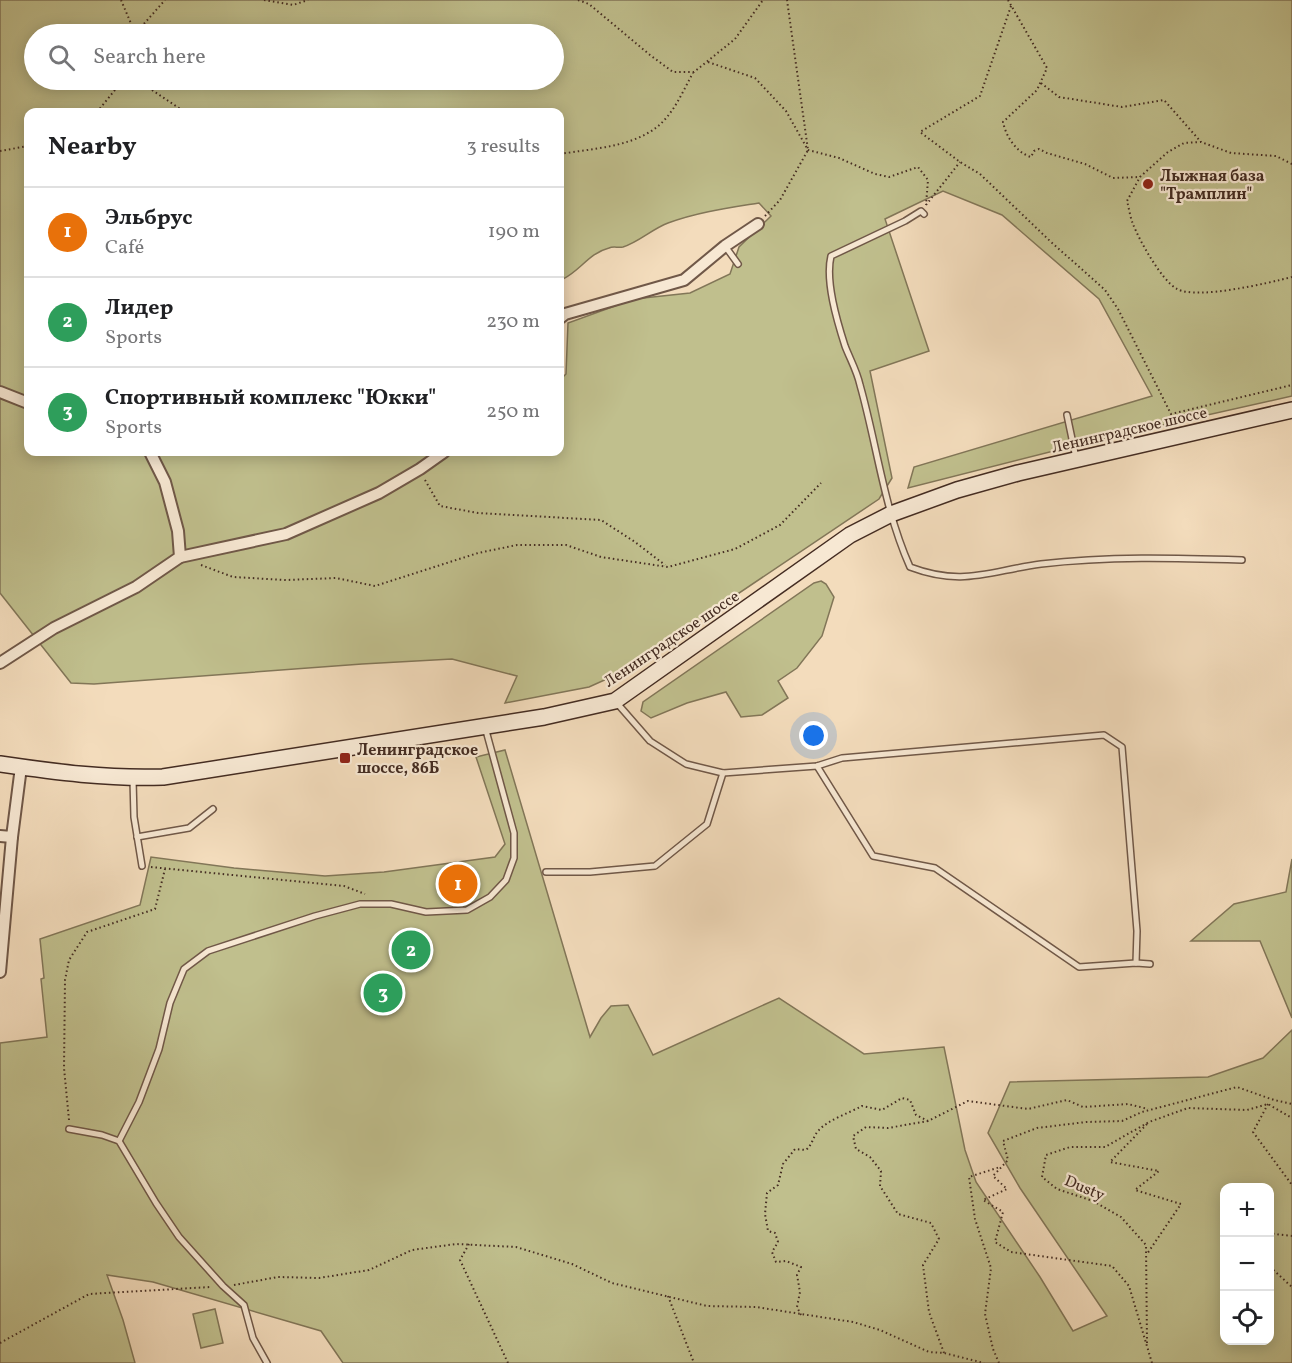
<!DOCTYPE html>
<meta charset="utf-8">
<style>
:root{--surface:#fff;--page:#f2f2f2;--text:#202124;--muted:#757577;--line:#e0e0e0;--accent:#2563eb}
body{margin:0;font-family:Vollkorn,serif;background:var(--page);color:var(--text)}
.controls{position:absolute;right:18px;bottom:18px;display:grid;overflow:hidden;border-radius:12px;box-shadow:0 3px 15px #0003}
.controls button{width:54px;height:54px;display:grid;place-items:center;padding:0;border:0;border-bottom:2px solid var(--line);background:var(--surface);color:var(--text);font:30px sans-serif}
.you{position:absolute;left:814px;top:736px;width:21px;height:21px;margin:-15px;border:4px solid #fff;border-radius:50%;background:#1a73e8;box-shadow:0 0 0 9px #1a73e833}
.badge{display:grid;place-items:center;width:39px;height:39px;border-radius:50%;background:var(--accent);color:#fff;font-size:20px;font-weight:700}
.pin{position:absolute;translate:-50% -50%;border:3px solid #fff;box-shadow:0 2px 6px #0006}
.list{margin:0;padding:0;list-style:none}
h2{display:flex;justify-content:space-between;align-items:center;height:78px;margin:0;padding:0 24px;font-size:26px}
h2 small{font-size:20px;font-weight:400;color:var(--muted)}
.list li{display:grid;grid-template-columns:39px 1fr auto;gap:18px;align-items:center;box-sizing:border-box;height:90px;padding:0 24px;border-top:2px solid var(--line)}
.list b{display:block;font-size:22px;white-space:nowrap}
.list p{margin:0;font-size:20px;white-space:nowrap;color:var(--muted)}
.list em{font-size:20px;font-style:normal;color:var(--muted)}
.icon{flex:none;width:33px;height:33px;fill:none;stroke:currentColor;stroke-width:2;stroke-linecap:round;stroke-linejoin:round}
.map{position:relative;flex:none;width:1292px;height:1363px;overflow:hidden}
.search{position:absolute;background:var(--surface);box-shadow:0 3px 15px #0003;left:24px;top:24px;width:540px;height:66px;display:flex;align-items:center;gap:15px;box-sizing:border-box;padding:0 21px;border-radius:33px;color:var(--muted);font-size:22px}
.panel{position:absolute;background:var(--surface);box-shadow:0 3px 15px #0003;left:24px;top:108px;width:540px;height:348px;border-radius:12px}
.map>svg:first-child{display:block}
</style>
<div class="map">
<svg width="1292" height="1363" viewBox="0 0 1292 1363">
<rect width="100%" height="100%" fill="#f3dcbc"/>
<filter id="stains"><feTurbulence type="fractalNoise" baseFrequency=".00333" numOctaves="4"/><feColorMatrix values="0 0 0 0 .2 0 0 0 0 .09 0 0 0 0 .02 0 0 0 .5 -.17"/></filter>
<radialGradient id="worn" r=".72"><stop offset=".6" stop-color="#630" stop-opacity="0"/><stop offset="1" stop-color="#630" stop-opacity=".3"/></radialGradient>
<!-- green -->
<g fill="#c0bf8d" stroke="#827658" stroke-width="1.5" fill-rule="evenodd">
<path d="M0 0H1292V396L1109 437 908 488 914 467 1152 396 1099 299 1002 215 943 191 885 219 929 351 870 371 892 478 879 499 620 673 589 687 505 703 517 676 452 659 362 664 94 684 71 683 0 593ZM34 34H554V80H34ZM223 109 261 112H560V289L563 279C580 271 589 253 609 248 613 246 618 248 623 247 639 242 652 229 668 223 698 212 728 208 759 203L771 216 739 247 730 274 690 293 634 299 568 323 566 374 560 380V452H28V112H217Z"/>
<path d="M821 581 826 584 834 597 822 636 797 668 778 681 788 698 762 715 741 717 726 692 687 703 651 718 641 711 643 702 814 583Z"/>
<path d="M505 750 590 1037 601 1018 611 1006 628 1005 653 1055 779 998 864 1054 944 1047 965 1150 976 1182 1040 1277 1073 1331 1107 1316 1020 1188 988 1133 1010 1082 1208 1077 1263 1058 1292 1030V1363H343L321 1331 153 1282 107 1275 123 1320 135 1363H0V1043L47 1037 41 979 44 978 40 939 140 905 151 857 234 868 325 876 384 872 495 857 505 844 476 757ZM1224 1188H1270V1340H1224Z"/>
<path d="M1292 859V1018L1260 941H1191L1234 904 1286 892Z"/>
<path d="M215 1309 223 1343 201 1348 193 1314Z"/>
</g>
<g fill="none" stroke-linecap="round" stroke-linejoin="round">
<defs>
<g id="lane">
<path d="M924 214 921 211 905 221 831 256C825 281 837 321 845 346 850 359 857 371 860 385 877 445 884 509 910 567 963 587 989 571 1041 564 1108 556 1175 558 1242 560"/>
<path d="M725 246 738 264"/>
<path d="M1067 415 1076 458"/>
<path d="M616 702 650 741 686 764 723 773 817 766 842 758 1104 735 1122 747 1137 931 1136 963"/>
<path d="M817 766 873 856 935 868 1079 967 1136 963 1150 964"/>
<path d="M133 780 134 817 142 866"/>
<path d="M137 837 189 828 213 809"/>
<path d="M546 872H590L655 866 707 824 723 773"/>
<path d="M69 1129 102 1135 119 1141 156 1203 179 1237 223 1286 244 1305 253 1338 267 1363"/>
<path d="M119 1141 139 1102 159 1049 170 1003 184 969 208 951 315 916 360 904H391L426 912 467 910 490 897 506 880 514 858V833L485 727"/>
</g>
<g id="street">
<path d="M560 318 565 314 684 280 725 246 758 224"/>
<path d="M0 392 28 403"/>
<path d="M180 557 286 534 379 493 420 469 444 452"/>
<path d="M0 663 54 628 136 587 180 557 178 531 165 482 150 452"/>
<path d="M0 836 12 837 21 767"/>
<path d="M0 972 12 837"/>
</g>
<path id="secondary" d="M0 764C55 772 108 779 163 777L544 717 615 701 850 535 891 514 957 490 1018 473 1292 410"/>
</defs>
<!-- lane casing -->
<use href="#lane" stroke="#705848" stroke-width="8"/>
<!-- street casing -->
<use href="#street" stroke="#705848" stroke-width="14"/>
<!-- secondary casing -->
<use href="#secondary" stroke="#442c22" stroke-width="18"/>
<!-- path -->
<g stroke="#442c22" stroke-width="2" stroke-dasharray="1.5 3" stroke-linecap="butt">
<path d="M121 0 135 33"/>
<path d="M264 0 293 5 308 0"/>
<path d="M578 0 589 4 650 55 673 72H694L735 39 763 0"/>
<path d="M1008 0 1047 68 1037 90 1003 122C1006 137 1017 153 1031 157L1034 151 1039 149 1047 153 1085 164 1113 178 1140 177"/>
<path d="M1011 6 980 96 920 132 960 162 980 174 1050 241 1105 290 1118 309 1171 414 1292 385"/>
<path d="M135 34 165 0"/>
<path d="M708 62 755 78 786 111 808 150 839 158 875 174 889 177 918 167 928 180 926 205"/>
<path d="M137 80 185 112"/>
<path d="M1041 83 1059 97 1122 107 1164 100 1201 142"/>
<path d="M97 112 123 80"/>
<path d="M0 151 28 146"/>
<path d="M560 154C595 148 643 147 667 117 678 104 685 87 693 73"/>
<path d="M1292 164 1276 156 1231 153 1201 142 1184 143 1168 152 1140 177 1127 201C1129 208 1130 217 1133 224 1139 240 1162 281 1177 289 1198 300 1268 283 1292 277"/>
<path d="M926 205 960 162"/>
<path d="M765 216 780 200 808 150 787 0"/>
<path d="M425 480 440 506 478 513 601 520 635 542 665 565"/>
<path d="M201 565 233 577 286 580 336 578 375 586 478 553 517 545H566L601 557 668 567 735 549 780 525 821 483"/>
<path d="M151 867 344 886 365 894"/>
<path d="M1268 1104 1253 1132 1292 1185"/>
<path d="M69 1120 64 1068 65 980 69 960 87 932 155 909 165 869"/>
<path d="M1147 1124 1110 1162 1159 1171 1135 1190 1181 1204 1147 1254"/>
<path d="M1270 1230 1274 1234 1292 1236"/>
<path d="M469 1244 460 1260 508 1363"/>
<path d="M1270 1267 1292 1287"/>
<path d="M234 1285 278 1277 319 1278 369 1270 412 1250 456 1244 516 1247 572 1264 612 1283 707 1306 756 1307 853 1322 880 1330 929 1352 944 1353 984 1363"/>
<path d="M668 1296 694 1363"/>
<path d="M801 1315 797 1307 800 1292 797 1275 801 1267 786 1261 776 1262 772 1252 778 1242 775 1233 768 1231 765 1214 767 1193 778 1185 783 1164 795 1149 806 1150C813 1144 813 1136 819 1130 828 1120 849 1113 862 1106L882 1110 902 1098 910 1100 916 1115 928 1121"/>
<path d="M0 1343 89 1294 210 1287"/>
<path d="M1147 1343 1146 1245 1121 1217 1093 1201 1057 1189 1042 1177 1046 1155 1070 1147H1105L1149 1122 1188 1108 1247 1110 1268 1104 1292 1118"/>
<path d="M944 1353 929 1312 923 1265 939 1239 931 1223 898 1214 880 1186 881 1171 870 1157 856 1149 853 1136 866 1127 888 1128 928 1121 968 1101 1028 1109 1067 1100 1083 1107 1128 1104 1148 1109"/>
<path d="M999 1363 993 1349 985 1314 991 1268 975 1219 969 1177 1000 1167"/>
<path d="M1152 1363 1129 1286 1112 1266 1011 1252 995 1242 1003 1212 983 1200 1007 1189 993 1176 1008 1160 1003 1141 1037 1128 1086 1122 1122 1121 1142 1112 1237 1087 1274 1100 1292 1104"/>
</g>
<!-- lane -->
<use href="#lane" stroke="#f7e8d3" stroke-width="5"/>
<!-- street -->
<use href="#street" stroke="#f7e8d3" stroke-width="10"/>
<!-- secondary -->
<use href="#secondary" stroke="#f7e8d3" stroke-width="15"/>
</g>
<!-- markers -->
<g fill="#8f2418" stroke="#f7e8d3" stroke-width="2">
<circle cx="1148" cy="184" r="6"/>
<rect x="339" y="752" width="12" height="12" rx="3"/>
</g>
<g text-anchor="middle" stroke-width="4.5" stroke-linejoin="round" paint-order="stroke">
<!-- poi labels -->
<g font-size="16" font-weight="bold" fill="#442c22" stroke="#f7e8d3" text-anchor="start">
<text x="1160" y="181">Лыжная база<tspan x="1160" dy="18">"Трамплин"</tspan></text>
<text x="357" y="755">Ленинградское<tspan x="357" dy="18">шоссе, 86Б</tspan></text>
</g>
<!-- street labels -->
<g font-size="16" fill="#442c22" stroke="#f7e8d3">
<text transform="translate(1129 429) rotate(-13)" y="6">Ленинградское шоссе</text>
<text transform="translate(671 638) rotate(-34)" y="6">Ленинградское шоссе</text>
<text transform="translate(1085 1187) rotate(23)" y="6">Dusty</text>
</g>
</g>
<rect width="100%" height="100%" filter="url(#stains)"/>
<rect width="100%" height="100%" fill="url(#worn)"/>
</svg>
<div class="controls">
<button>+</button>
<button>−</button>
<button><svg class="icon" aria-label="locate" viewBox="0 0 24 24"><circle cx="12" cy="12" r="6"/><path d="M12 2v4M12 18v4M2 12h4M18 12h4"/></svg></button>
</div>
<div class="you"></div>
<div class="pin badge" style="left:458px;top:884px;background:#e8710a">1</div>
<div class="pin badge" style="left:411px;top:950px;background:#2e9e5b">2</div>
<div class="pin badge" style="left:383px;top:993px;background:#2e9e5b">3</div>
<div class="search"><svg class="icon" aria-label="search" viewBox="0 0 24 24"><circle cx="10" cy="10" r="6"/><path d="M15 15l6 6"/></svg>Search here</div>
<section class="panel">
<h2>Nearby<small>3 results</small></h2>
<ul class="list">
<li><span class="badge" style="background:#e8710a">1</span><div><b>Эльбрус</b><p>Café</p></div><em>190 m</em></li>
<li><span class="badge" style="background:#2e9e5b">2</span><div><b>Лидер</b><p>Sports</p></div><em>230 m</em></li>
<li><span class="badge" style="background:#2e9e5b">3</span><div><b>Спортивный комплекс &quot;Юкки&quot;</b><p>Sports</p></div><em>250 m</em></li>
</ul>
</section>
</div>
